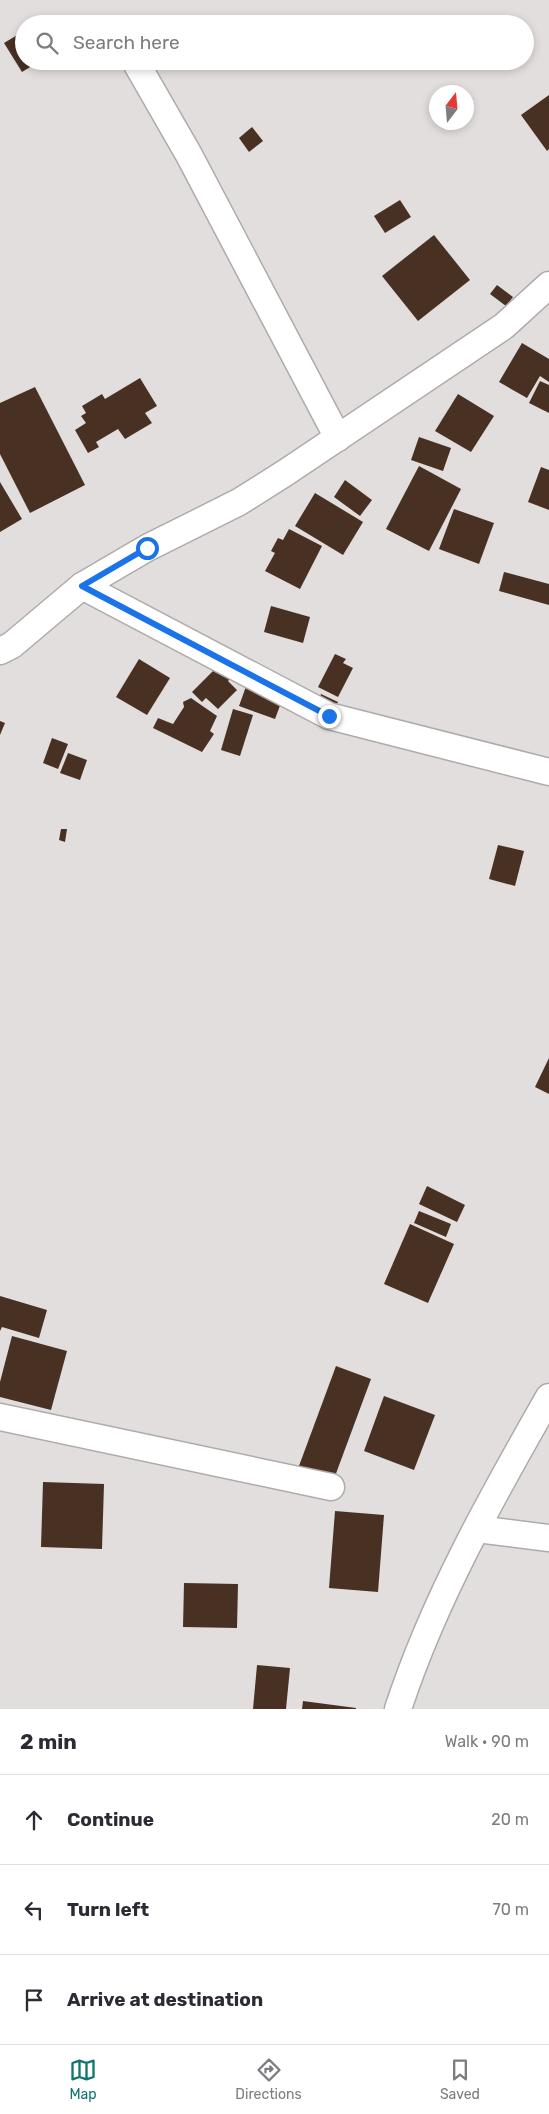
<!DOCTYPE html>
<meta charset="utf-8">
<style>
:root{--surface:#fff;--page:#f7f7f7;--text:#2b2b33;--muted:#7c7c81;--line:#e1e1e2;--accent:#0f766e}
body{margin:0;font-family:Rubik,sans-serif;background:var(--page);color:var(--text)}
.compass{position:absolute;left:429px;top:85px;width:45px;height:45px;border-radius:50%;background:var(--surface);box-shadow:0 2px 8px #0003;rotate:16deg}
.stop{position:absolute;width:15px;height:15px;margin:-11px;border:4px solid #1a73e8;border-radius:50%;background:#fff}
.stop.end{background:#1a73e8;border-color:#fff;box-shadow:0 1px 5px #0008}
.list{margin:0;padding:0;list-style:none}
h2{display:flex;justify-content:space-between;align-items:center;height:65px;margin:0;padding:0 20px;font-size:21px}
h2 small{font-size:16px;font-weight:400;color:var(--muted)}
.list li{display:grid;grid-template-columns:32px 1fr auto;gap:15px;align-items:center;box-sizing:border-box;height:90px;padding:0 20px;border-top:1px solid var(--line)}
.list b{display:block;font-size:19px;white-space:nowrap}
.list em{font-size:16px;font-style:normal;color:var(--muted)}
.icon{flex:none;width:28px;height:28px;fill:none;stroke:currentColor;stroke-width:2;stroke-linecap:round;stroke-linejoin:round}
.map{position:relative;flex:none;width:549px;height:1709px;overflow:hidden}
.search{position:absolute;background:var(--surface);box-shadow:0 2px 8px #0003;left:15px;right:15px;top:15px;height:55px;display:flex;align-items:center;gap:12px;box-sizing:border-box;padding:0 18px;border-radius:28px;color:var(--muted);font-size:19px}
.sheet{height:335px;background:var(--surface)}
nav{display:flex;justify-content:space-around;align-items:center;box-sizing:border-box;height:70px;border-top:1px solid var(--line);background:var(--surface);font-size:14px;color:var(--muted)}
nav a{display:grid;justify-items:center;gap:2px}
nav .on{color:var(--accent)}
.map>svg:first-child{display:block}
</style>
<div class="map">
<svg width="549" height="1709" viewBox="0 0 549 1709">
<rect width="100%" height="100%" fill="#e2dedd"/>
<!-- building -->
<g fill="#483123">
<path d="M24 31V61H40L22 72 4 43Z"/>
<path d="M549 95V149L547 151 521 115Z"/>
<path d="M252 127 263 141 249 152 239 138Z"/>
<path d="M400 200 411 217 385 233 374 216Z"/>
<path d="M434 235 470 280 418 321 382 276Z"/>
<path d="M497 285 513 297 506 306 490 294Z"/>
<path d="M522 343 549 359V382L540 376 527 398 499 382Z"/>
<path d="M140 378 157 406 145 413 152 423 125 439 118 429 96 442 99 447 88 453 75 430 86 423 81 416 86 413 82 406 102 394 105 399Z"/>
<path d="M540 381 549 385V413L529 403Z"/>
<path d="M35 387 85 485 30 513 0 454V403Z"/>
<path d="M458 394 494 416 471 452 435 431Z"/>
<path d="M419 437 451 448 443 471 411 460Z"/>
<path d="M419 466 461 489 429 551 386 529Z"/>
<path d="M541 467 549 470V510L528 502Z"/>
<path d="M345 480 372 500 360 516 334 497Z"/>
<path d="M0 482 22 519 0 532Z"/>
<path d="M315 493 363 522 343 555 295 526Z"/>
<path d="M454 509 494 523 479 564 439 549Z"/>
<path d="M289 529 322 546 300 589 265 571 275 553 271 551 278 538 283 540Z"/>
<path d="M504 572 549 584V605L499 591Z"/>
<path d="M271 606 310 617 303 643 264 632Z"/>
<path d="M335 654 346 659 343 663 353 668 338 697 318 687Z"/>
<path d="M139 659 170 678 147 715 116 697Z"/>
<path d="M218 666 230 679 228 681 237 690 218 709 206 698 202 702 192 692Z"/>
<path d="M248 681 284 695 275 719 239 706Z"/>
<path d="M321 694 338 702 333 712 316 705Z"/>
<path d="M191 698 217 716 210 731 214 734 202 752 153 728 158 718 173 724 184 707 183 702Z"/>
<path d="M233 709 253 715 240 756 221 750Z"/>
<path d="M0 721 5 723 0 735Z"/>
<path d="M52 738 68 744 58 769 43 763Z"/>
<path d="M68 753 87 760 80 780 60 773Z"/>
<path d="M61 829H67L65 842 59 840Z"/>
<path d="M498 845 524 851 515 886 489 879Z"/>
<path d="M549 1058V1094L535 1087Z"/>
<path d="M427 1186 465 1205 457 1222 419 1204Z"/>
<path d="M419 1211 451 1224 446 1237 414 1223Z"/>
<path d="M410 1224 454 1244 428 1303 384 1284Z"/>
<path d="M0 1296 47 1310 39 1338 2 1327 0 1331Z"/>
<path d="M12 1336 67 1351 51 1410 0 1397V1382Z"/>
<path d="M336 1366 371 1379 331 1487 296 1474Z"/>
<path d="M384 1396 435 1415 414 1470 364 1451Z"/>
<path d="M43 1482 104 1484 102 1549 41 1547Z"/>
<path d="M335 1511 384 1515 378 1592 329 1588Z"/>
<path d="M184 1583 238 1584 237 1628 183 1627Z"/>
<path d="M257 1665 290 1668 286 1709H253Z"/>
<path d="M303 1701 356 1708V1709H302Z"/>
</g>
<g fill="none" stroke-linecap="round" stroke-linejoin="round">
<defs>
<g id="minor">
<path d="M135 61 189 155 338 438"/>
<path d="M82 586 329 716 549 772"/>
<path d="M0 651 12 645 82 586 147 548 239 502 285 473 504 326 549 285"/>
<path d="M0 1417 331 1487"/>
<path d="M477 1529 549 1538"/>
<path d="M398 1709C434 1599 492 1497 549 1397"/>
</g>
</defs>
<!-- minor casing -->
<use href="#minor" stroke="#b0abab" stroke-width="29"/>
<!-- minor -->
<use href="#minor" stroke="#fff" stroke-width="26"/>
</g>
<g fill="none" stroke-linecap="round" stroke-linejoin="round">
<!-- route -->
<path stroke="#1a73e8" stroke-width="6" d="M147 548 82 586 329 716"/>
</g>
</svg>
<svg class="compass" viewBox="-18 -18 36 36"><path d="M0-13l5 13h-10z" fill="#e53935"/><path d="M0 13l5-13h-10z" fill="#7c7c81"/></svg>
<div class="stop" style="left:147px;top:548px"></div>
<div class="stop end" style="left:329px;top:716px"></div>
<div class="search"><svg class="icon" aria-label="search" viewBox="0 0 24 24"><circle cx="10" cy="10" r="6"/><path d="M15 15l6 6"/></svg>Search here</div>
</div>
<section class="sheet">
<h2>2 min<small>Walk · 90 m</small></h2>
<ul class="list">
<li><svg class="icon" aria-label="ahead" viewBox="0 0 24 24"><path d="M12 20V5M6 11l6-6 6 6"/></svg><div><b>Continue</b></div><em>20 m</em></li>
<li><svg class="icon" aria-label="left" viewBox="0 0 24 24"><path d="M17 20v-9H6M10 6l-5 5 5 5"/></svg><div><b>Turn left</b></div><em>70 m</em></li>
<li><svg class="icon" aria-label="arrive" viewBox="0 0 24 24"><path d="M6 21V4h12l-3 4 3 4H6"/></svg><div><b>Arrive at destination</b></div></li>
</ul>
</section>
<nav>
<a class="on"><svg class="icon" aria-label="map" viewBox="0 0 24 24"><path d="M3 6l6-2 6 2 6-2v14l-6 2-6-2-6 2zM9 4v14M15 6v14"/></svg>Map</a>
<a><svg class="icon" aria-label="directions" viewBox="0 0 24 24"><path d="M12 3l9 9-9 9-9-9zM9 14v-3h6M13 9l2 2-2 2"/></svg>Directions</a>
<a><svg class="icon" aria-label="saved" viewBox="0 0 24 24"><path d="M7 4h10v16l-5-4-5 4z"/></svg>Saved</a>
</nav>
